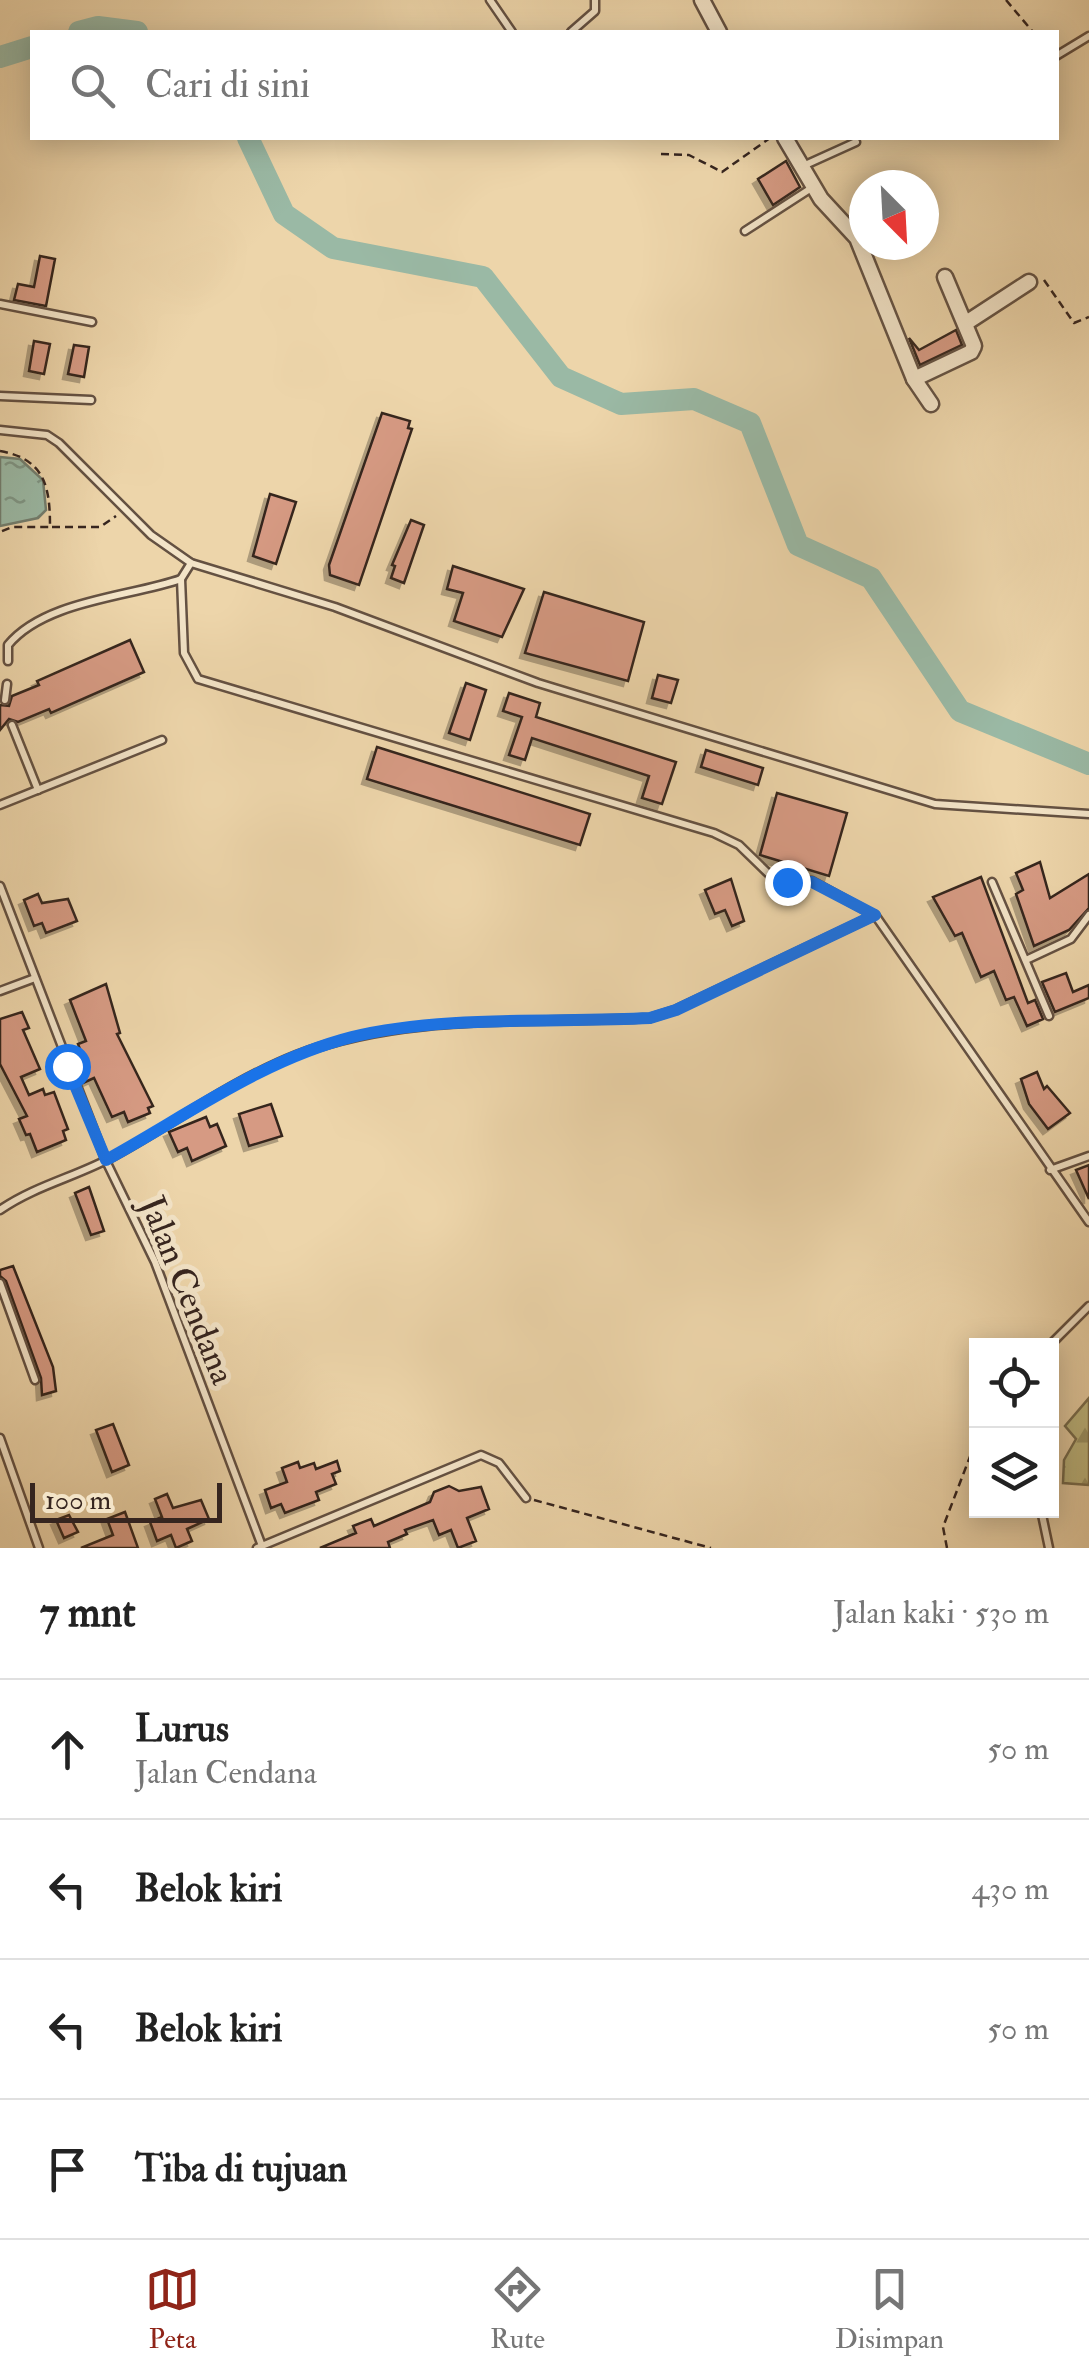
<!DOCTYPE html>
<html lang="id">
<meta charset="utf-8">
<style>
:root{--surface:#fff;--page:#f2f2f2;--text:#222;--muted:#767676;--line:#e0e0e0;--accent:#8f2418}
body{margin:0;font-family:"IM FELL Double Pica",serif;background:var(--page);color:var(--text)}
.controls{position:absolute;right:30px;bottom:30px;display:grid;overflow:hidden;border-radius:0px;box-shadow:0 5px 25px #0003}
.controls button{width:90px;height:90px;display:grid;place-items:center;padding:0;border:0;border-bottom:2px solid var(--line);background:var(--surface);color:var(--text);font:50px sans-serif}
.compass{position:absolute;left:849px;top:170px;width:90px;height:90px;border-radius:50%;background:var(--surface);box-shadow:0 5px 25px #0003;rotate:156deg}
.scale{position:absolute;left:30px;bottom:25px;width:192px;box-sizing:border-box;padding-left:10px;border:5px solid #36251f;border-top:0;font-size:28px;line-height:35px;white-space:nowrap;color:#36251f;-webkit-text-stroke:8px #f3e4c8;paint-order:stroke}
.stop{position:absolute;width:30px;height:30px;margin:-22px;border:8px solid #1a73e8;border-radius:50%;background:#fff}
.stop.end{background:#1a73e8;border-color:#fff;box-shadow:0 2px 10px #0008}
.list{margin:0;padding:0;list-style:none}
h2{display:flex;justify-content:space-between;align-items:center;height:130px;margin:0;padding:0 40px;font-size:42px}
h2 small{font-size:32px;font-weight:400;color:var(--muted)}
.list li{display:grid;grid-template-columns:65px 1fr auto;gap:30px;align-items:center;box-sizing:border-box;height:140px;padding:0 40px;border-top:2px solid var(--line)}
.list b{display:block;font-size:38px;white-space:nowrap}
.list p{margin:0;font-size:32px;white-space:nowrap;color:var(--muted)}
.list em{font-size:32px;font-style:normal;color:var(--muted)}
.icon{flex:none;width:55px;height:55px;fill:none;stroke:currentColor;stroke-width:2;stroke-linecap:round;stroke-linejoin:round}
.map{position:relative;flex:none;width:1089px;height:1548px;overflow:hidden}
.search{position:absolute;background:var(--surface);box-shadow:0 5px 25px #0003;left:30px;right:30px;top:30px;height:110px;display:flex;align-items:center;gap:25px;box-sizing:border-box;padding:0 35px;border-radius:0px;color:var(--muted);font-size:38px}
.sheet{height:690px;background:var(--surface)}
nav{display:flex;justify-content:space-around;align-items:center;box-sizing:border-box;height:140px;border-top:2px solid var(--line);background:var(--surface);font-size:28px;color:var(--muted)}
nav a{display:grid;justify-items:center;gap:5px}
nav .on{color:var(--accent)}
.map>svg:first-child{display:block}
</style>
<div class="map">
<svg width="1089" height="1548" viewBox="0 0 1089 1548">
<defs>
<pattern id="forest-firs" width="22" height="20" patternUnits="userSpaceOnUse" patternTransform="scale(2.5)"><rect width="22" height="20" fill="#c0bb83"/><path d="M5 1l3.5 6h-7zM16 11l3.5 6h-7z" fill="#9d986b"/></pattern>
<pattern id="water-ripples" width="26" height="14" patternUnits="userSpaceOnUse" patternTransform="scale(2.5)"><rect width="26" height="14" fill="#9ab9a5"/><path d="M2 4q2-2 4 0t4 0M15 11q2-2 4 0t4 0" fill="none" stroke="#7e9686"/></pattern>
<filter id="shadow"><feDropShadow dx="-5" dy="5" stdDeviation="0" flood-color="#0004"/></filter>
</defs>
<rect width="100%" height="100%" fill="#edd5aa"/>
<filter id="stains"><feTurbulence type="fractalNoise" baseFrequency=".002" numOctaves="4"/><feColorMatrix values="0 0 0 0 .2 0 0 0 0 .09 0 0 0 0 .02 0 0 0 .5 -.17"/></filter>
<radialGradient id="worn" r=".72"><stop offset=".6" stop-color="#630" stop-opacity="0"/><stop offset="1" stop-color="#630" stop-opacity=".3"/></radialGradient>
<!-- forest -->
<path fill="url(#forest-firs)" stroke="#7b7051" stroke-width="2.5" d="M1089 1398V1485L1063 1483 1064 1460 1076 1439 1065 1426Z"/>
<!-- water -->
<path fill="url(#water-ripples)" stroke="#727e6f" stroke-width="2.5" d="M0 457 20 459 43 480 46 510 38 518 0 526Z"/>
<g fill="none" stroke-linecap="round" stroke-linejoin="round">
<!-- river -->
<g stroke="#9ab9a5" stroke-width="22">
<path d="M79 32 98 27 137 32"/>
<path d="M0 57 32 47"/>
<path d="M248 138 284 214 333 248 483 277 561 377 621 404 694 399 750 423 798 545 871 578 960 711 1089 764"/>
</g>
</g>
<!-- building -->
<g fill="#d69a83" stroke="#36251f" stroke-width="2.5" filter="url(#shadow)">
<path d="M786 161 800 187 773 205 758 179Z"/>
<path d="M40 256 55 259 46 306 14 300 18 284 34 287Z"/>
<path d="M956 330 962 345 920 365 909 338 919 350Z"/>
<path d="M34 341 50 344 44 374 29 371Z"/>
<path d="M74 345 89 347 84 377 68 374Z"/>
<path d="M382 413 410 421 408 428 412 429 359 585 330 575 329 565Z"/>
<path d="M270 494 296 502 276 564 253 556Z"/>
<path d="M411 520 424 525 404 583 391 578 395 566 392 565Z"/>
<path d="M453 566 524 589 502 637 454 621 463 593 447 589Z"/>
<path d="M544 592 644 622 628 681 525 653Z"/>
<path d="M130 640 144 672 51 713 49 709 18 722 9 719 0 730V705L9 706 12 696 39 685 37 681Z"/>
<path d="M658 675 678 680 671 703 652 698Z"/>
<path d="M466 683 486 690 470 740 449 733Z"/>
<path d="M509 693 540 703 536 717 676 762 662 804 642 798 649 776 532 738 525 760 509 755 522 717 503 711Z"/>
<path d="M377 747 590 814 580 845 367 779Z"/>
<path d="M706 750 763 768 758 785 701 767Z"/>
<path d="M777 793 847 813 829 876 760 855Z"/>
<path d="M1040 862 1050 898 1089 874V908L1069 930 1034 946 1016 894 1023 890 1016 873Z"/>
<path d="M981 877 1028 1003 1035 1000 1043 1019 1027 1026 1014 997 1006 1000 994 971 981 977 962 933 955 936 933 897Z"/>
<path d="M731 879 744 921 732 926 725 910 715 914 705 890Z"/>
<path d="M38 894 42 903 68 899 77 921 46 933 42 923 34 926 24 900Z"/>
<path d="M1066 973 1073 992 1089 985V998L1055 1012 1042 982Z"/>
<path d="M106 984 120 1033 117 1034 153 1106 148 1108 150 1113 128 1122 124 1112 112 1117 94 1078 83 1083 79 1073 88 1070 78 1044 86 1041 70 1000Z"/>
<path d="M22 1012 29 1028 23 1030 40 1069 21 1077 29 1095 43 1089 45 1095 54 1092 68 1129 63 1131 66 1140 37 1152 30 1134 26 1135 19 1119 27 1116 0 1064V1019Z"/>
<path d="M1037 1072 1044 1089 1047 1086 1070 1113 1048 1129 1029 1104 1021 1079Z"/>
<path d="M271 1104 282 1136 249 1146 239 1114Z"/>
<path d="M206 1117 210 1127 217 1124 226 1146 192 1161 187 1148 178 1152 169 1132Z"/>
<path d="M1089 1165V1199L1076 1170Z"/>
<path d="M89 1187 104 1231 91 1235 75 1193Z"/>
<path d="M13 1266 53 1367 56 1391 42 1395 41 1378 6 1281 0 1276V1270Z"/>
<path d="M113 1424 129 1465 112 1472 96 1430Z"/>
<path d="M337 1461 340 1471 332 1474 336 1484 316 1492 319 1500 285 1513 281 1504 271 1508 265 1490 287 1482 282 1468 298 1462 300 1468 314 1463 316 1469Z"/>
<path d="M449 1486 459 1491 481 1487 489 1509 467 1518 476 1541 458 1548 451 1530 439 1535 433 1520 405 1530 407 1534 388 1542 390 1548H320L356 1533 353 1526 371 1519 374 1526 430 1502 434 1492Z"/>
<path d="M167 1494 173 1508 201 1500 209 1519 187 1529 192 1541 176 1548 171 1535 157 1541 150 1522 162 1517 155 1499Z"/>
<path d="M125 1512 138 1548H81L113 1535 107 1519Z"/>
<path d="M69 1515 78 1532 64 1538 56 1520Z"/>
</g>
<g fill="none" stroke-linecap="round" stroke-linejoin="round">
<defs>
<g id="service">
<path d="M490 0 512 32"/>
<path d="M571 32 595 11V0"/>
<path d="M1056 56 1089 36"/>
<path d="M803 166 856 142"/>
<path d="M745 231 813 187"/>
<path d="M0 304 92 322"/>
<path d="M0 396 91 400"/>
<path d="M0 430 47 435 59 443 151 535 191 563 335 607 538 683 935 804 1089 814"/>
<path d="M181 579 184 653 198 679 714 833 739 845 775 880 812 881 874 915"/>
<path d="M8 661V645C45 600 130 597 181 579L191 563"/>
<path d="M5 700 7 684"/>
<path d="M12 725 38 790"/>
<path d="M0 805 162 740"/>
<path d="M992 882 1049 1016"/>
<path d="M0 886 106 1161 155 1262 262 1546"/>
<path d="M1026 960 1071 939 1089 915"/>
<path d="M0 991 35 978"/>
<path d="M1050 1170 1089 1156"/>
<path d="M0 1210C36 1185 79 1176 116 1155 176 1122 233 1080 296 1055 407 1012 534 1024 650 1018L675 1010 875 915 1089 1222"/>
<path d="M0 1283 35 1380"/>
<path d="M1049 1346 1089 1306"/>
<path d="M0 1438 39 1548"/>
<path d="M1041 1510 1049 1548"/>
<path d="M257 1548 481 1455 499 1463 526 1498"/>
</g>
<g id="minor">
<path d="M702 0 719 32"/>
<path d="M785 138 821 199 857 238 914 379 931 404"/>
<path d="M966 323 1029 282"/>
<path d="M914 379 971 352 974 346 945 277"/>
</g>
</defs>
<!-- service casing -->
<use href="#service" stroke="#645142" stroke-width="11"/>
<!-- minor casing -->
<use href="#minor" stroke="#645142" stroke-width="19"/>
<!-- path -->
<g stroke="#36251f" stroke-width="2.5" stroke-dasharray="8 5" stroke-linecap="butt">
<path d="M1006 0 1033 32"/>
<path d="M661 154 689 155 722 172 770 138"/>
<path d="M1044 280 1074 323 1089 317"/>
<path d="M0 451C45 459 50 487 50 527H12L0 532"/>
<path d="M52 527H100L116 516"/>
<path d="M534 1500 711 1548"/>
<path d="M947 1548 943 1527 976 1441"/>
</g>
<!-- service -->
<use href="#service" stroke="#f3e4c8" stroke-width="6"/>
<!-- minor -->
<use href="#minor" stroke="#f3e4c8" stroke-width="14"/>
</g>
<g fill="none" stroke-linecap="round" stroke-linejoin="round">
<!-- route -->
<path stroke="#1a73e8" stroke-width="12" d="M67 1066 106 1160C186 1116 262 1060 352 1037 441 1015 557 1023 650 1018L676 1010 875 915 812 882H787"/>
</g>
<g text-anchor="middle" stroke-width="10" stroke-linejoin="round" paint-order="stroke">
<!-- street labels -->
<g font-size="35" fill="#36251f" stroke="#f3e4c8">
<text transform="translate(188 1290) rotate(68)" y="12">Jalan Cendana</text>
</g>
</g>
<rect width="100%" height="100%" filter="url(#stains)"/>
<rect width="100%" height="100%" fill="url(#worn)"/>
</svg>
<div class="controls">
<button><svg class="icon" aria-label="locate" viewBox="0 0 24 24"><circle cx="12" cy="12" r="6"/><path d="M12 2v4M12 18v4M2 12h4M18 12h4"/></svg></button>
<button><svg class="icon" aria-label="layers" viewBox="0 0 24 24"><path d="M12 4l9 5-9 5-9-5zM3 14l9 5 9-5"/></svg></button>
</div>
<svg class="compass" viewBox="-18 -18 36 36"><path d="M0-13l5 13h-10z" fill="#e53935"/><path d="M0 13l5-13h-10z" fill="#767676"/></svg>
<div class="scale">100 m</div>
<div class="stop" style="left:67px;top:1066px"></div>
<div class="stop end" style="left:787px;top:882px"></div>
<div class="search"><svg class="icon" aria-label="search" viewBox="0 0 24 24"><circle cx="10" cy="10" r="6"/><path d="M15 15l6 6"/></svg>Cari di sini</div>
</div>
<section class="sheet">
<h2>7 mnt<small>Jalan kaki · 530 m</small></h2>
<ul class="list">
<li><svg class="icon" aria-label="ahead" viewBox="0 0 24 24"><path d="M12 20V5M6 11l6-6 6 6"/></svg><div><b>Lurus</b><p>Jalan Cendana</p></div><em>50 m</em></li>
<li><svg class="icon" aria-label="left" viewBox="0 0 24 24"><path d="M17 20v-9H6M10 6l-5 5 5 5"/></svg><div><b>Belok kiri</b></div><em>430 m</em></li>
<li><svg class="icon" aria-label="left" viewBox="0 0 24 24"><path d="M17 20v-9H6M10 6l-5 5 5 5"/></svg><div><b>Belok kiri</b></div><em>50 m</em></li>
<li><svg class="icon" aria-label="arrive" viewBox="0 0 24 24"><path d="M6 21V4h12l-3 4 3 4H6"/></svg><div><b>Tiba di tujuan</b></div></li>
</ul>
</section>
<nav>
<a class="on"><svg class="icon" aria-label="map" viewBox="0 0 24 24"><path d="M3 6l6-2 6 2 6-2v14l-6 2-6-2-6 2zM9 4v14M15 6v14"/></svg>Peta</a>
<a><svg class="icon" aria-label="directions" viewBox="0 0 24 24"><path d="M12 3l9 9-9 9-9-9zM9 14v-3h6M13 9l2 2-2 2"/></svg>Rute</a>
<a><svg class="icon" aria-label="saved" viewBox="0 0 24 24"><path d="M7 4h10v16l-5-4-5 4z"/></svg>Disimpan</a>
</nav>
